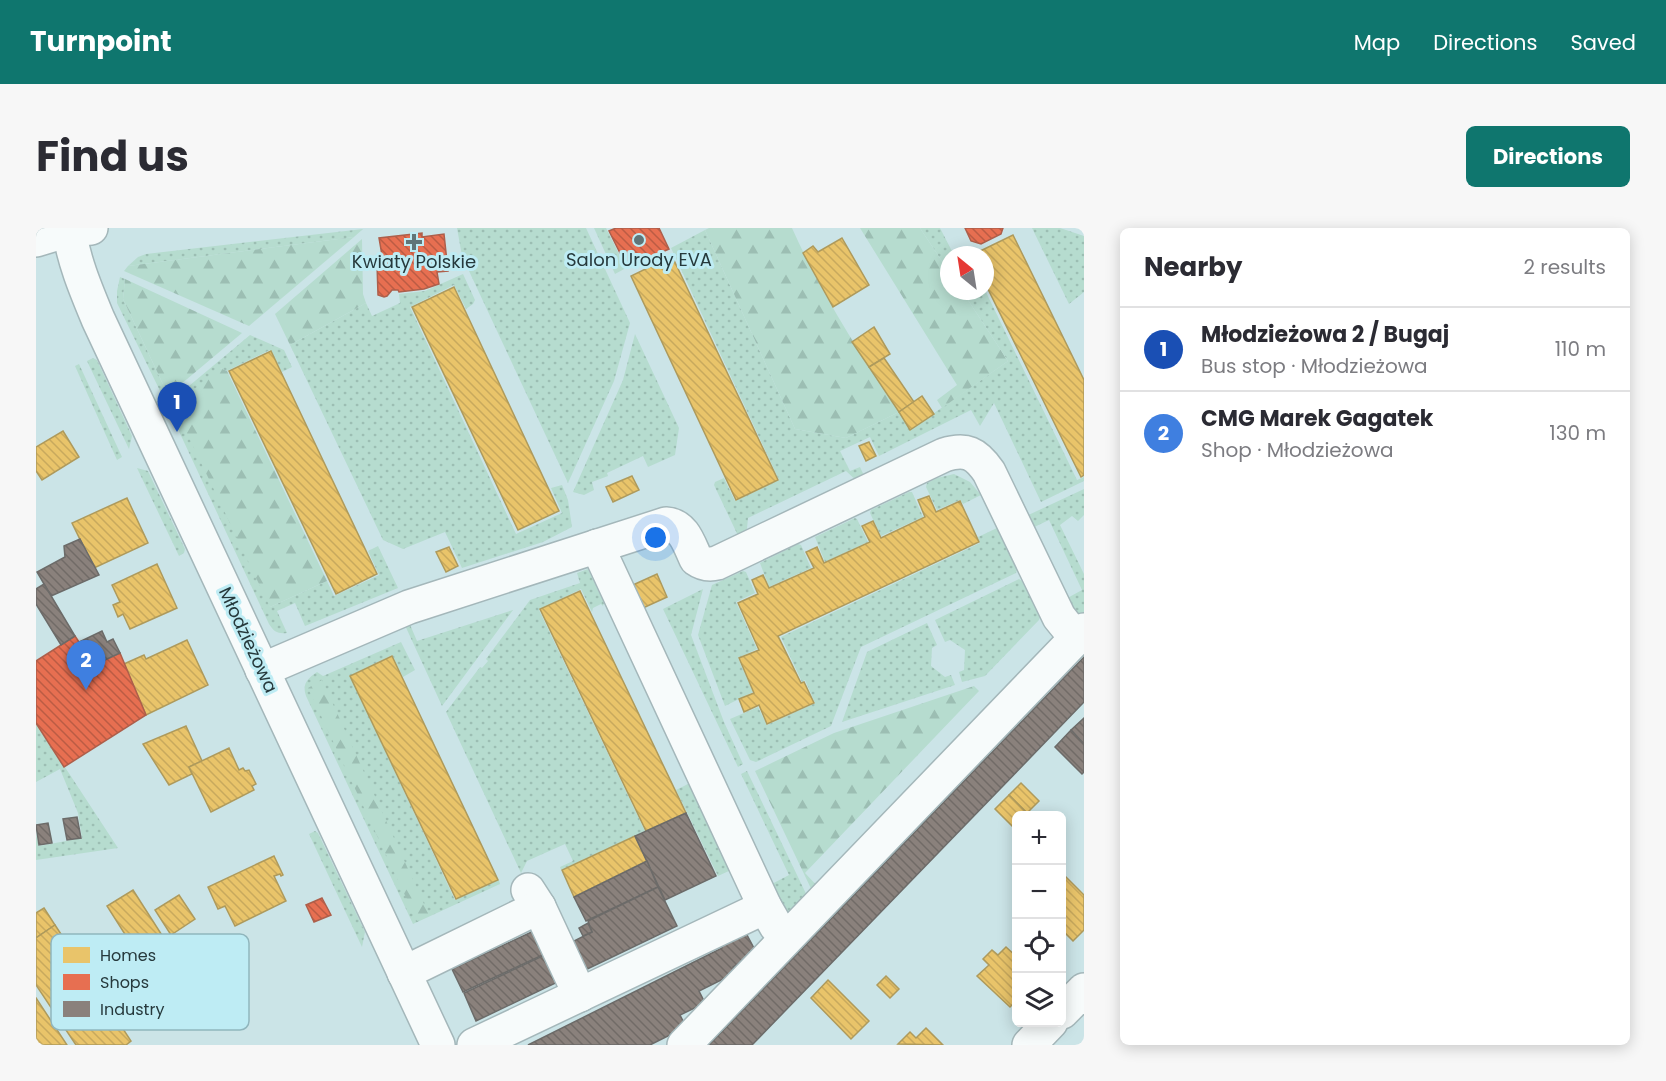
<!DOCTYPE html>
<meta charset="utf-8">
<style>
:root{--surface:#fff;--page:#f7f7f7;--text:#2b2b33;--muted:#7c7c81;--line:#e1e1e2;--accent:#0f766e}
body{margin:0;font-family:Poppins,sans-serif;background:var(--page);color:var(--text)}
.controls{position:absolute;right:18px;bottom:18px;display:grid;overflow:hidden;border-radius:9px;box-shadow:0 3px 15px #0003}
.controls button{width:54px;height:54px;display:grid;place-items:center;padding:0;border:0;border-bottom:2px solid var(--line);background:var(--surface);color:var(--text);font:30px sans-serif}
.compass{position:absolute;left:904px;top:18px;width:54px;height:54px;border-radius:50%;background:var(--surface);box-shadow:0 3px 15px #0003;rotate:330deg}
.you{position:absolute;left:620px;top:310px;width:21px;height:21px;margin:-15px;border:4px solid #fff;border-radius:50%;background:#1a73e8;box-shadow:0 0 0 9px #1a73e833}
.badge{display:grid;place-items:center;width:39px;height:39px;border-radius:50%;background:var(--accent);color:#fff;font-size:20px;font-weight:700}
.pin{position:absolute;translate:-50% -50px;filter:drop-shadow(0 2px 3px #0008)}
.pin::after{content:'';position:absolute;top:32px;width:21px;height:18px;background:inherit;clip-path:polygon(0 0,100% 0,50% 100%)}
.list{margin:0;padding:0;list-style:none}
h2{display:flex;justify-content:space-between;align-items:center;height:78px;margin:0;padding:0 24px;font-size:26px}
h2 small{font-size:20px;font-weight:400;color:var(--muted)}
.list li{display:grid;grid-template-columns:39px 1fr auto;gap:18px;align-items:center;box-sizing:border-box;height:84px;padding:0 24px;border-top:2px solid var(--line)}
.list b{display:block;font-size:22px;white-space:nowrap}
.list p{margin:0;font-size:20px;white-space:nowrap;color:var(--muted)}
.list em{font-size:20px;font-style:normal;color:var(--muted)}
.icon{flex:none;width:33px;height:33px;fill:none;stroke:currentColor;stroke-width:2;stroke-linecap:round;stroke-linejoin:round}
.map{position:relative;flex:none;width:1048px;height:817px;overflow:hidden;border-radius:9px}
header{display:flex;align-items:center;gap:36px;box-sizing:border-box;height:84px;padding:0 30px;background:var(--accent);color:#fff}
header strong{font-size:28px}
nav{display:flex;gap:33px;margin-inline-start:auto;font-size:21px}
.intro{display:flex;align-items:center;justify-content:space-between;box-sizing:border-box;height:144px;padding:0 36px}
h1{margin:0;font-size:42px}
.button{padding:15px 27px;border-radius:9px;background:var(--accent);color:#fff;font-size:21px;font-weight:700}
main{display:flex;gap:36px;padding:0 36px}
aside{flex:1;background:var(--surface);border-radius:9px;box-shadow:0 3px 15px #0003}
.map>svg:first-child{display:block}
</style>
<header>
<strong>Turnpoint</strong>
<nav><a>Map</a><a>Directions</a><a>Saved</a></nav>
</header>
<div class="intro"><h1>Find us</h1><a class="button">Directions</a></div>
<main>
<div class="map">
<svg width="1048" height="817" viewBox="0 0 1048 817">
<defs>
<pattern id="grass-dots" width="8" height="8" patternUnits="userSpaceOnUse" patternTransform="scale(1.5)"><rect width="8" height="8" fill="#b6dccf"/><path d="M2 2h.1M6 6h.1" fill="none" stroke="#9cbeb3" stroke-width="1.8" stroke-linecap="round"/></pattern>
<pattern id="forest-firs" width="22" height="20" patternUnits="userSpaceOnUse" patternTransform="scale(1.5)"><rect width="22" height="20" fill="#b6dccf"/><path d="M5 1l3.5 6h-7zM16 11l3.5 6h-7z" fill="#9cbeb3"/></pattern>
<pattern id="homes-back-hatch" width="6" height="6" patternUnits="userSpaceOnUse" patternTransform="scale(1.5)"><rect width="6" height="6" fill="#e9c46a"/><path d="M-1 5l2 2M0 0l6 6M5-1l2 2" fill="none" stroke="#c8a95d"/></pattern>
<pattern id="shops-back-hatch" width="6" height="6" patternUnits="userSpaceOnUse" patternTransform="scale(1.5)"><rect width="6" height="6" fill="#e76f51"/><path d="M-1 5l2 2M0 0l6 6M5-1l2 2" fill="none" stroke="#bb5c44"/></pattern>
<pattern id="industry-back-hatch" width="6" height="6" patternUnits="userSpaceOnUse" patternTransform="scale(1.5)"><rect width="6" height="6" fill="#8a817c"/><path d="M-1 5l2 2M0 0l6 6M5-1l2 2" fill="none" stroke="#716b67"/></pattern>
</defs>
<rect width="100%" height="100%" fill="#cbe4e7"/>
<!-- grass -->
<g fill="url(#grass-dots)">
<path d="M421 0H550L594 95 578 153 532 255 426 28Z"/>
<path d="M558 0H570L590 40 579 46Z"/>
<path d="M884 0H904L918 27H913V44Z"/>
<path d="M996 0H1024L1048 8V64L1033 76Z"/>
<path d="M327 1 318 9 92 38 102 29 110 26Z"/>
<path d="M669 2 759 201 810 210 863 184 874 202 972 133 926 63 949 62 1041 252 1048 249V253L1005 274 958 175 944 198 935 182 843 228 834 209 804 223 814 243 824 239 831 254 824 256 810 243 712 290 710 311 705 314 678 257 679 254 688 250 699 273 743 252 635 20Z"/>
<path d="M427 46 439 72 437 76 430 81 418 57 374 79 480 306 526 285 515 260 526 257 532 272 536 299 507 314 426 340 409 304 367 321 347 312 254 117 330 75 336 88 364 75 363 66 389 63Z"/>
<path d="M84 49 89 51 87 71 132 167 128 171 81 75V63Z"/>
<path d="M599 106 643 200 639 227 612 239 607 228 571 245 572 248 556 254 558 262 548 267 537 264 587 152Z"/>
<path d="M214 107 248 122 256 139 246 144 234 122 191 143 184 140 234 379 291 353 298 368 343 347 332 323 342 318 362 360 269 398 259 375 241 383 251 405C242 406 238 404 233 396L133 182V176L135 173Z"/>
<path d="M57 130 61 132 96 208 93 221 51 133Z"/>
<path d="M43 136 86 229 81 232 39 138Z"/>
<path d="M101 240 112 243 149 321 148 325 143 328Z"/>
<path d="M918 246 934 254 945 267 927 276 924 272 901 282 890 259 891 255 901 250Z"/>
<path d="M1048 261V287L1042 293 1036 288 1024 297 1048 346V388L1043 389 1026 373 1046 362 1013 292 992 302 986 290Z"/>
<path d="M873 264H876L887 289 845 308 834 285 835 282Z"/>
<path d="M819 290 821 291 832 314 789 334 779 309Z"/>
<path d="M961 300 981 341 980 345 825 419 795 498 720 534 714 532 694 491 722 479 731 497 779 475 769 452 766 454 745 409 944 315 942 309Z"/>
<path d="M762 316 765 317 775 340 733 359 724 335Z"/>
<path d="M552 341 568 375 567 378 565 376 557 380 556 384 545 361 503 382 609 603 525 642 524 639 537 633 529 616 491 633 485 645 410 484 444 439 446 440 452 433 450 431 494 372 544 355 541 345Z"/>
<path d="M707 343 710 344 719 365 700 374 721 421 702 430 717 464 689 478 662 407 676 357Z"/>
<path d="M983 351 986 353 1004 389 1003 392 949 448 926 454 923 444 928 442 929 422 914 412 909 414 899 392Z"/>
<path d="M667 361 655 407 688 494 707 536 702 539 627 381Z"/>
<path d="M477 382 406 478 367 393 372 392 381 413Z"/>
<path d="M891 395 901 417 896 420 895 438 909 449 915 447 919 457 806 494 831 424Z"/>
<path d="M365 414 379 442 367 449 356 427 314 448 419 672 463 652 464 656 377 696 270 468C266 456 271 451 281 444L287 448Z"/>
<path d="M0 495 82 620 0 632V606L3 618 46 610 42 585 24 541 0 554Z"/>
<path d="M711 543 774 674 756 686 748 684 732 658 753 647 705 546Z"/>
<path d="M652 556 655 558 695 642 682 648 640 562Z"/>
<path d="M279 603 282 605 329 704 326 719 273 606Z"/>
</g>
<!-- forest -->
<g fill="url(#forest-firs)">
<path d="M673 0H756C785 65 823 125 863 184L810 210 759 201 669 2Z"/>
<path d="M824 0H884L913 44V63H926L972 133 906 180 901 172 921 157Z"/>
<path d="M318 9 213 98 88 43 92 38Z"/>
<path d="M326 11 327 66 330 75 254 117 239 86Z"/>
<path d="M89 51 206 105 132 167 87 71Z"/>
<path d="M184 140 191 143 291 353 234 379 138 178Z"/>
<path d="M286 452 393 687 381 693 272 460Z"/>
<path d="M938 458 943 463 769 645 785 662 779 669 719 543 798 505Z"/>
</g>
<!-- homes -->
<g fill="url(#homes-back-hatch)" stroke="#ae9a5c" stroke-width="1.5">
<path d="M977 7 1048 152V247L1045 249 949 55V27H936Z"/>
<path d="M806 10 833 57 797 79 767 25 777 18 782 24Z"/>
<path d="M636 28 742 252 700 272 595 48Z"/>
<path d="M418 59 523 283 482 302 376 79Z"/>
<path d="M838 99 854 126 833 139 816 114Z"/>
<path d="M235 123 341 346 300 366 193 143Z"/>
<path d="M848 130 878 174 863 184 833 139Z"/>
<path d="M886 168 898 186 874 202 863 184Z"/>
<path d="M27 203 43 229 6 252 0 243V219Z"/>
<path d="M833 214 840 228 830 233 823 218Z"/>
<path d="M596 248 603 262 577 274 570 259Z"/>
<path d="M893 268 900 284 924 273 943 314 742 408 765 455 768 454 778 475 731 496 723 477 708 484 703 471 718 465 703 430 723 422 702 375 722 366 716 352 727 347 733 360 778 340 770 324 781 319 788 335 834 314 826 298 837 293 845 310 889 289 882 272Z"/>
<path d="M91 270 112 315 58 340 36 295Z"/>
<path d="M413 319 422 338 410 344 400 324Z"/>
<path d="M121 336 141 380 94 401 87 386 82 389 77 377 84 374 76 357Z"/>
<path d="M621 346 631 369 607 380 597 357Z"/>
<path d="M544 363 650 585 610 603 504 381Z"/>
<path d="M151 412 172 457 110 487 88 436 108 427 110 431Z"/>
<path d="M356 428 462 652 420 671 314 448Z"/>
<path d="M150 498 166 533 153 539 156 546 133 557 107 516Z"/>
<path d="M193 520 203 542 207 540 209 543 213 542 220 556 216 558 218 562 175 584 153 539Z"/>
<path d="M985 555 1003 573 991 585 973 567Z"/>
<path d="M973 567 991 585 988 588H981V595L977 599 959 581Z"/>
<path d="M599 608 611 633 538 669 526 642Z"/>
<path d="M238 628 247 647 245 648 244 646 238 648 250 673 199 698 189 678 182 681 172 659Z"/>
<path d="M1026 645 1048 667V702L1037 713 1026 702Z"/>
<path d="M97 662 170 776 144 793 71 678Z"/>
<path d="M143 667 159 691 135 707 119 682Z"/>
<path d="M8 680 19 697 0 710V685Z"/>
<path d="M19 697 95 813 90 817H40L0 757V710Z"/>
<path d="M970 719 981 729V772L974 779 941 748 953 737 947 731 956 722 962 727Z"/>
<path d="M850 748 863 761 854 770 841 757Z"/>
<path d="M792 752 833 793 815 811 775 770Z"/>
<path d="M0 770 31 817H0Z"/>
<path d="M890 800 907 817 862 816 874 804 880 810Z"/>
</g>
<!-- shops -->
<g fill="url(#shops-back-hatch)" stroke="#ad5f4b" stroke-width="1.5">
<path d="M580 0H623L633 21 591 39 573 3Z"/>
<path d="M929 0H967L965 6 945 16 935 13Z"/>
<path d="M386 5V9L408 6 412 43 401 44 403 56 388 61 363 64 362 62H356L351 68 348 69 342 67 341 36 347 33 343 10Z"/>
<path d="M39 408 58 437 84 425 110 487 28 539 0 495V433Z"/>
<path d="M286 670 295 687 278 694 270 677Z"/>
</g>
<!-- industry -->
<g fill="url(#industry-back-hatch)" stroke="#6c6b69" stroke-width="1.5">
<path d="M44 311 63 347 15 368 1 344 29 329 28 318Z"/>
<path d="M8 356 39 408 25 417 0 376V361Z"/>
<path d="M66 403 71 414 77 411 84 425 58 437 43 414Z"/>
<path d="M1048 429V474L965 560 716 817H673Z"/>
<path d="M1048 490V516L1035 502Z"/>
<path d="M1035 502 1048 516V544L1046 546 1019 519Z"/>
<path d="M650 585 680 648 629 672 599 608Z"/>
<path d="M41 589 45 610 31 612 27 591Z"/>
<path d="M12 595 16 615 3 617 0 597Z"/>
<path d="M611 633 622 659 550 693 538 669Z"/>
<path d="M622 659 641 698 543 745 530 717 556 704 552 693Z"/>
<path d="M552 695 556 704 547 708 543 700Z"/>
<path d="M502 701 513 724 427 764 416 741Z"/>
<path d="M710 705 720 724 697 739 699 745 663 763 669 775 644 787 650 799 614 817H492L686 720V718Z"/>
<path d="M515 724 528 751 440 793 428 765Z"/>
</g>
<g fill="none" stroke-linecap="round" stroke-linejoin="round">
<defs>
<g id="minor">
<path d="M33 2C38 34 50 62 62 91L402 817"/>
<path d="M561 318 729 679 740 698 750 710"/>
<path d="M226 442 373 379 630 296C648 297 653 316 660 331 667 336 673 337 681 335L908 227C930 220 940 225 953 244L1023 389 1040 410"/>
<path d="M492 662 503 679 544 767"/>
<path d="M368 745 503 679"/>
<path d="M1026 784 1048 762"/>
<path d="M438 817 729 679"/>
<path d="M648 817 1048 402"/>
<path d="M993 817 1015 794"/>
</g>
<path id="tertiary" d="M0 12 33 2 55 0"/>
</defs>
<!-- minor casing -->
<use href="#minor" stroke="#a4b7ba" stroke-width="36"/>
<!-- tertiary casing -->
<use href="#tertiary" stroke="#a4b7ba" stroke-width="36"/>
<!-- minor -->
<use href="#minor" stroke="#f7fbfb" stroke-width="33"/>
<!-- tertiary -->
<use href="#tertiary" stroke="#f7fbfb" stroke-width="33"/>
</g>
<!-- markers -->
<g fill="#607578" stroke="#beecf4" stroke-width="2">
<circle cx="603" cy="12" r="6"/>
<path d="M375 5h6v6h6v6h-6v6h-6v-6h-6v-6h6z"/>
</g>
<g text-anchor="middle" stroke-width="6" stroke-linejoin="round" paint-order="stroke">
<!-- poi labels -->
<g font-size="18" fill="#26393c" stroke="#beecf4">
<text x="603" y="38">Salon Urody EVA</text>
<text x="378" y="40">Kwiaty Polskie</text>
</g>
<!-- street labels -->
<g font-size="18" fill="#26393c" stroke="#beecf4">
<text transform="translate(212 412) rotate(65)" y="6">Młodzieżowa</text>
</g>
</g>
<!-- legend -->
<rect x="15" y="706" width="198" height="96" rx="9" fill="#beecf4" stroke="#90b6bd" stroke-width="1.5"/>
<rect x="27" y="719" width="27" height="16" fill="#e9c46a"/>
<rect x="27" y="746" width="27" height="16" fill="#e76f51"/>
<rect x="27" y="773" width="27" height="16" fill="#8a817c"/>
<g font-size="16" fill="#26393c">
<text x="64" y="733">Homes</text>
<text x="64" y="760">Shops</text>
<text x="64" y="787">Industry</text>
</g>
</svg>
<div class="controls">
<button>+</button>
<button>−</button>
<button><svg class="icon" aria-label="locate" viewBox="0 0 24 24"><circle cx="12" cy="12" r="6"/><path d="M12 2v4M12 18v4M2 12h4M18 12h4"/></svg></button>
<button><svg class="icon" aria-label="layers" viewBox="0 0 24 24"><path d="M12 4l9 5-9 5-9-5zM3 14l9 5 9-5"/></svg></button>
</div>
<svg class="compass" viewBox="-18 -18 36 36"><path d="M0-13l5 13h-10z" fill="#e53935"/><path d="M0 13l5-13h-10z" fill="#7c7c81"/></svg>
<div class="you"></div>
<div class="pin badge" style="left:141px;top:204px;background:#1a4fb4">1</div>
<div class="pin badge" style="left:50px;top:462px;background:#3f7fe0">2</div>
</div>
<aside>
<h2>Nearby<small>2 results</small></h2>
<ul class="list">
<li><span class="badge" style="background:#1a4fb4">1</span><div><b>Młodzieżowa 2 / Bugaj</b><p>Bus stop · Młodzieżowa</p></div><em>110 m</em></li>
<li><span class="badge" style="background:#3f7fe0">2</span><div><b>CMG Marek Gagatek</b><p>Shop · Młodzieżowa</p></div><em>130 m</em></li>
</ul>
</aside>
</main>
